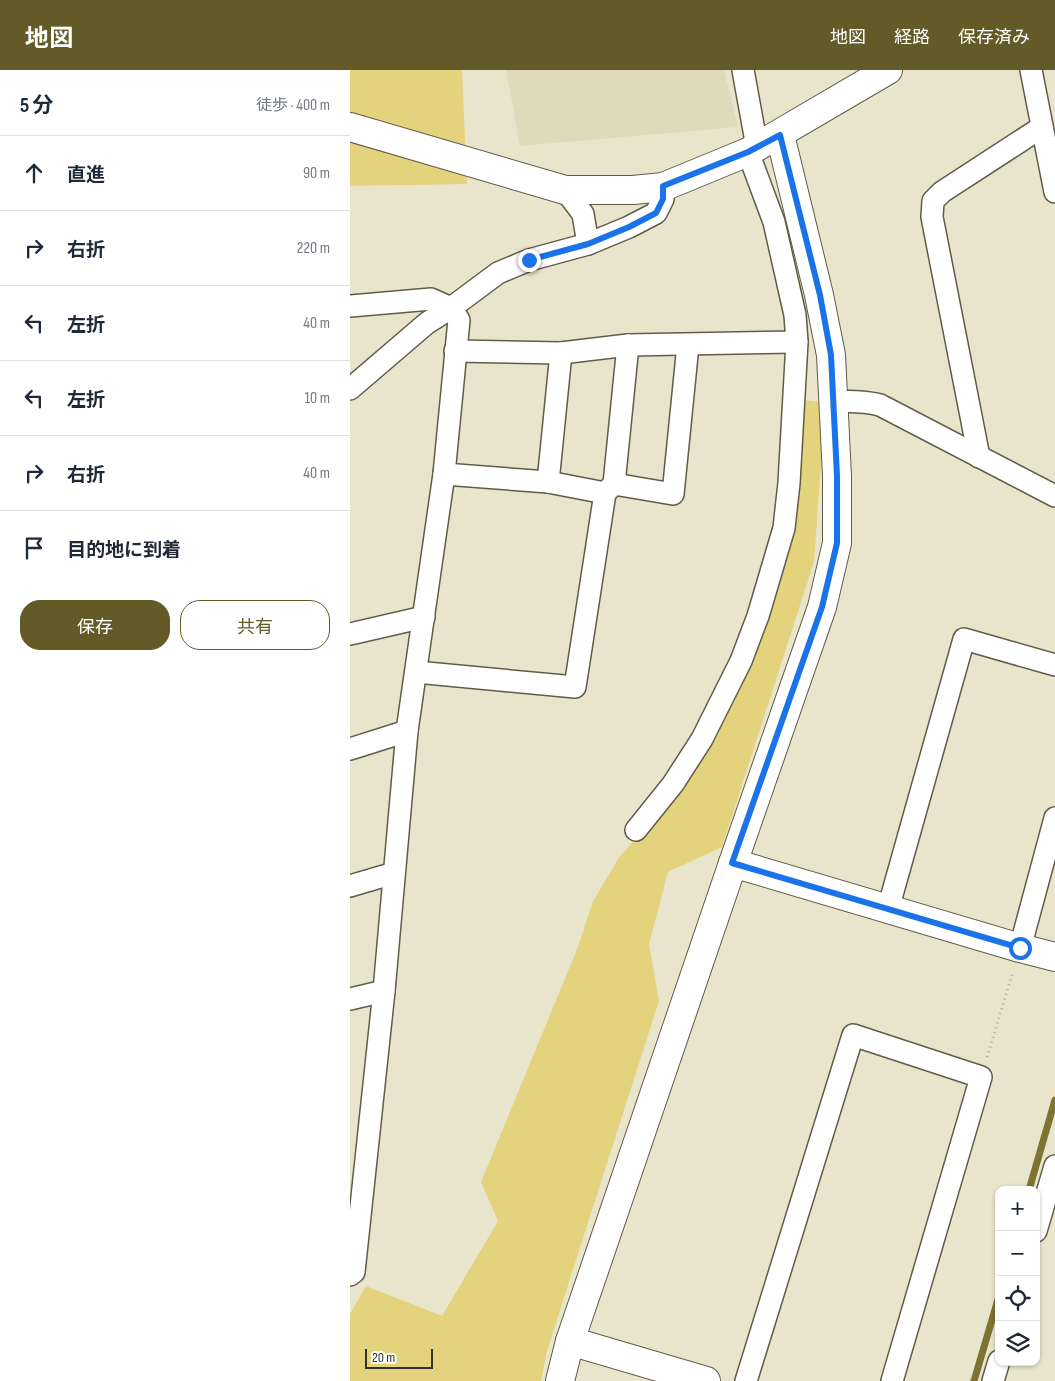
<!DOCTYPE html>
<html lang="ja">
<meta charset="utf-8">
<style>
:root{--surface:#fff;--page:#f6f6f7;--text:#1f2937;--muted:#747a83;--line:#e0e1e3;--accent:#645a27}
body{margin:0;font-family:"Sofia Sans Condensed","Noto Sans JP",sans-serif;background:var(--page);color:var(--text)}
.controls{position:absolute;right:15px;bottom:15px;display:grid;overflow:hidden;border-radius:10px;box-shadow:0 1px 4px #0004}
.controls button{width:45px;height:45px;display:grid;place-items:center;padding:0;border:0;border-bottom:1px solid var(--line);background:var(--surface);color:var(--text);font:25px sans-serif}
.scale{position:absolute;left:15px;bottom:12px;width:68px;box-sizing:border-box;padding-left:5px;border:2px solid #333228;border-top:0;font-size:14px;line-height:18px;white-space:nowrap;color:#333228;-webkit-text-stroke:4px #fff;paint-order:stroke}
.stop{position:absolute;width:15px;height:15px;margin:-11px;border:4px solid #1a73e8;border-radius:50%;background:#fff}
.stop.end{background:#1a73e8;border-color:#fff;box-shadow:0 1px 5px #0008}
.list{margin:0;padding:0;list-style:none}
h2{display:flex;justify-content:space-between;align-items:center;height:65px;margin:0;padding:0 20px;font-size:21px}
h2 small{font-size:16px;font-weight:400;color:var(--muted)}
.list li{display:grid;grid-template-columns:32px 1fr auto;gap:15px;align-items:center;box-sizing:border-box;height:75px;padding:0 20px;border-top:1px solid var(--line)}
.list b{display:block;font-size:19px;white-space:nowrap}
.list em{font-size:16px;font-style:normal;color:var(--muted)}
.actions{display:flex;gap:10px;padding:15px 20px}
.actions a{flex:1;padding:11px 0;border:1px solid var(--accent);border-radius:20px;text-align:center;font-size:18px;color:var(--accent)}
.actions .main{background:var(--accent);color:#fff}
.icon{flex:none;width:28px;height:28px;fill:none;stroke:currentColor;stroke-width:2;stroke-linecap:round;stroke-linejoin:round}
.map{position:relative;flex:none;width:705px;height:1311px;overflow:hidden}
header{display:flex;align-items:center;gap:30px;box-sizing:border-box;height:70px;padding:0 25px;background:var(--accent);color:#fff}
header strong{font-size:24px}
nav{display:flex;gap:28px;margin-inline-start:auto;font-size:18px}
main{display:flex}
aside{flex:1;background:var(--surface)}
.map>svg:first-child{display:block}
</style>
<header>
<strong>地図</strong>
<nav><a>地図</a><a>経路</a><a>保存済み</a></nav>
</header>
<main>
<aside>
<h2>5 分<small>徒歩 · 400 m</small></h2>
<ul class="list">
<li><svg class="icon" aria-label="ahead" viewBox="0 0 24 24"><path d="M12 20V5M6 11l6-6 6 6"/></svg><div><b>直進</b></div><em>90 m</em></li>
<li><svg class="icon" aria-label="right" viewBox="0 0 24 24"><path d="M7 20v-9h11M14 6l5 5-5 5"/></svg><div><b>右折</b></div><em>220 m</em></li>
<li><svg class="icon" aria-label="left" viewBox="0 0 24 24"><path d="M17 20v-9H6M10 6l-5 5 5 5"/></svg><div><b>左折</b></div><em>40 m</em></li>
<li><svg class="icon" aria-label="left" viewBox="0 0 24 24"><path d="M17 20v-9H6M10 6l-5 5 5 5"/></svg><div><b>左折</b></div><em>10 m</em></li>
<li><svg class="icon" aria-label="right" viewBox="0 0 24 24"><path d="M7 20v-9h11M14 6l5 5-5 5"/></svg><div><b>右折</b></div><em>40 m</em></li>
<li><svg class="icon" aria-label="arrive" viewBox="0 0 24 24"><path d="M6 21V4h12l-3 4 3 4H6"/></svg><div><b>目的地に到着</b></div></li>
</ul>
<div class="actions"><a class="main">保存</a><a>共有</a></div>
</aside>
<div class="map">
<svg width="705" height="1311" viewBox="0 0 705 1311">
<rect width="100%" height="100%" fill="#e9e5cd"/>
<!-- built -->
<path fill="#dfdaba" d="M156 0H374L388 57 170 76Z"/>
<!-- green -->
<g fill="#e4d37d">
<path d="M0 0H112L117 114 0 116Z"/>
<path d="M453 330 471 332 473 367 464 492 372 777 318 802 299 874 309 931 197 1281 191 1311H0V1244L16 1216 92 1246 148 1151 131 1112 228 877 243 831 270 786 331 719 386 620 432 502 448 403Z"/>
</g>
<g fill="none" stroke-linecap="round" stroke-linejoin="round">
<!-- stream -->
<g stroke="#7f7331" stroke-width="7">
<path d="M679 1120 705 1030"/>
<path d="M624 1311 649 1226"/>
</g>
<defs>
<g id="street">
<path d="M393 0 407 77"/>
<path d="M681 0 705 122"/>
<path d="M215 120 233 144 238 174"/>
<path d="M0 236 81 229 101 238 109 250 94 404 57 661 34 921 4 1202 0 1205"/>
<path d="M105 281 211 283 278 275 447 272 445 245 424 152 398 82"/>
<path d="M0 319 77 253 101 238 148 203 179 190 238 174 279 157 306 143 313 129V117"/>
<path d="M484 332C500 331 514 331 530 335L705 426"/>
<path d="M629 387 582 147 583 131 592 122 692 57"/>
<path d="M94 404 198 412 255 423 264 414 323 424 338 275"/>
<path d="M198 412 211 283"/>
<path d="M264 414 278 275"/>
<path d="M0 564 74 547"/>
<path d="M66 602 225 617 255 423"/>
<path d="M0 679 57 661"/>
<path d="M286 760 323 714 352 669 391 591 408 546 434 458 439 413 447 272"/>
<path d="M0 816 44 803"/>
<path d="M538 839 614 569 705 595"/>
<path d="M670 878 705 748"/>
<path d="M0 929 34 921"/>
<path d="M686 1161 705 1096"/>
<path d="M396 1311 503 965 631 1007 542 1311"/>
<path d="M643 1311 649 1291"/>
</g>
<g id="secondary">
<path d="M0 57 215 120H283L313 117 398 82 538 0"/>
<path d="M383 793 670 878 705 887"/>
<path d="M220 1271 356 1311"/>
<path d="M210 1311 220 1271 383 793 472 537 487 473V406L481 285 469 225 430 65"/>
</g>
</defs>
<!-- street casing -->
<use href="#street" stroke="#605c48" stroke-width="24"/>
<!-- secondary casing -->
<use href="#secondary" stroke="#605c48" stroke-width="30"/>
<!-- path -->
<path stroke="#b0ad9a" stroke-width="3" stroke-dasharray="1 4" stroke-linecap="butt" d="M637 987 663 902"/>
<!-- street -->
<use href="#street" stroke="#fff" stroke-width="21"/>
<!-- secondary -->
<use href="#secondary" stroke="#fff" stroke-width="28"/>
</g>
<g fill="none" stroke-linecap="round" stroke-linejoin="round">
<!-- route -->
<path stroke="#1a73e8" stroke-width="6" d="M179 190 238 174 279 157 306 143 313 129V116L398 82 430 65 470 225 481 285 487 406V473L472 537 382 793 670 878"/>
</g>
</svg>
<div class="controls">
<button>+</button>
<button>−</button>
<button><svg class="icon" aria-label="locate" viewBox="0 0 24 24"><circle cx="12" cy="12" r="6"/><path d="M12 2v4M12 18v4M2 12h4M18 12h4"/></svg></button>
<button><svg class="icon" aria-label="layers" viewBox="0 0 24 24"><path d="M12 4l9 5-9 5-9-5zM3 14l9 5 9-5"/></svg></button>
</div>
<div class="scale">20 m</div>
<div class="stop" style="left:670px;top:878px"></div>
<div class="stop end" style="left:179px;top:190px"></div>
</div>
</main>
